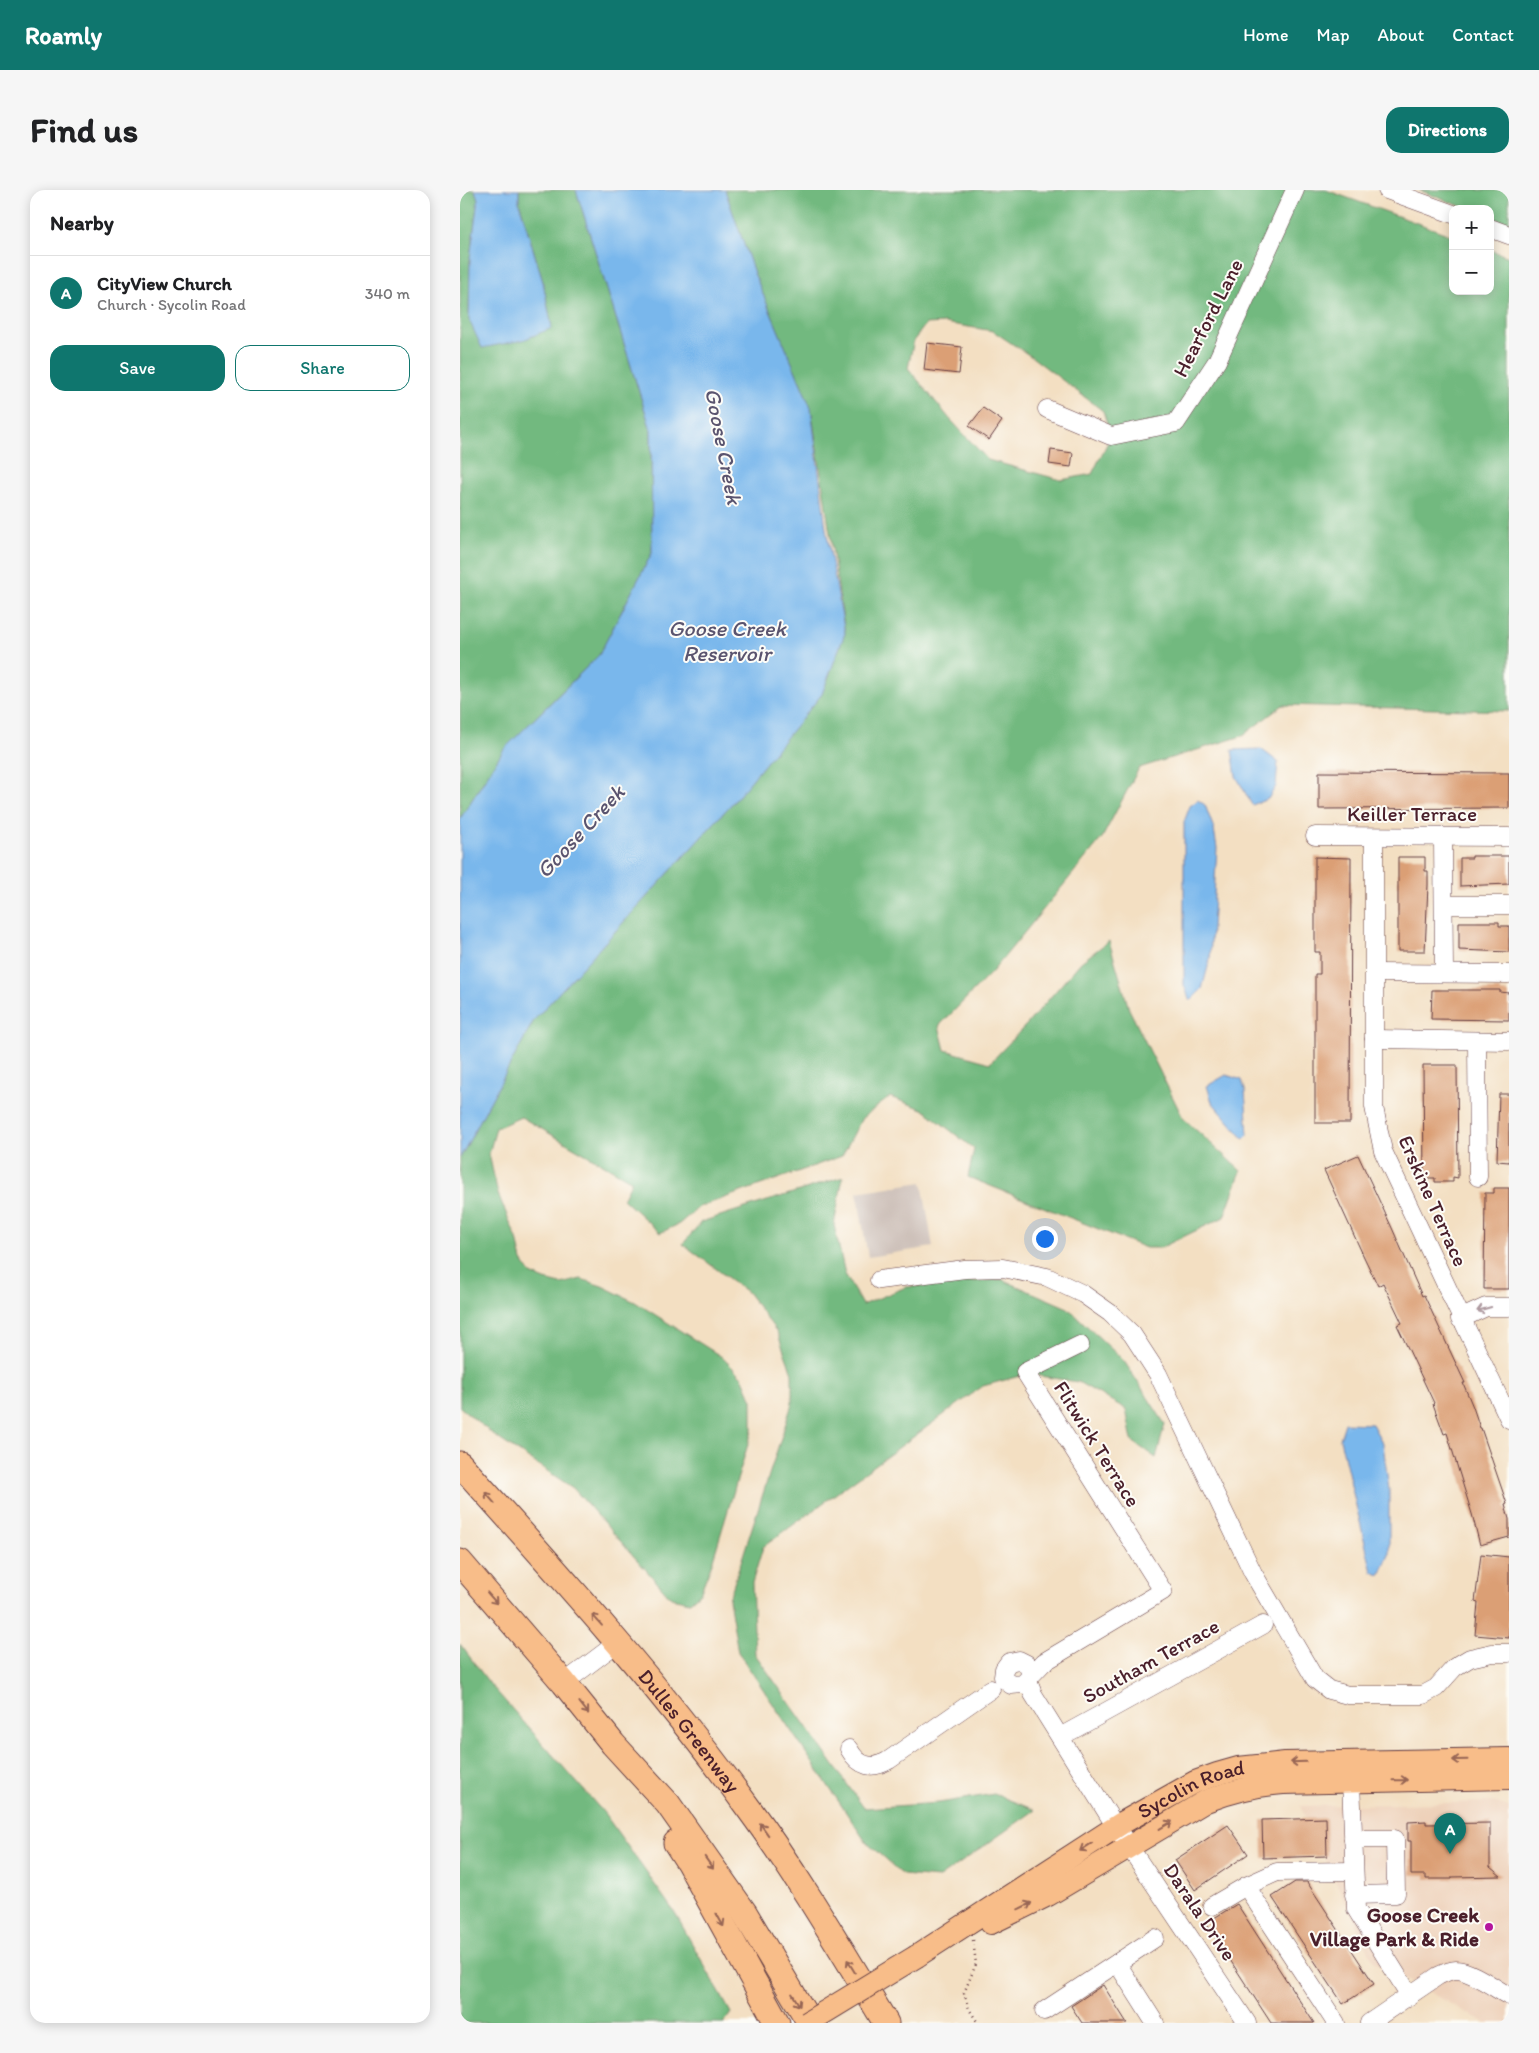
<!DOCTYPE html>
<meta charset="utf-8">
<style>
:root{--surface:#fff;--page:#f6f6f6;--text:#202124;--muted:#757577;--line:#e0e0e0;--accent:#0f766e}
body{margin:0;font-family:Itim,sans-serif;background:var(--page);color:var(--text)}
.controls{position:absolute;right:15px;top:15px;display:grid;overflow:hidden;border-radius:10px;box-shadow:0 2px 12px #0003}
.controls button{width:45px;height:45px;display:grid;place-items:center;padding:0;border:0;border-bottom:1px solid var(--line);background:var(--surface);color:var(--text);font:25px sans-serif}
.you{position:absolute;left:584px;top:1048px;width:18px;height:18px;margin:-12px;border:4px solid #fff;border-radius:50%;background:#1a73e8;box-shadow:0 0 0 8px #1a73e833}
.badge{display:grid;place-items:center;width:32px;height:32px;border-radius:50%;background:var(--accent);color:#fff;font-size:16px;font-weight:700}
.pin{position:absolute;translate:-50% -41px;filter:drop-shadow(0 1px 2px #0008)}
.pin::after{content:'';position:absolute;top:26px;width:18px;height:15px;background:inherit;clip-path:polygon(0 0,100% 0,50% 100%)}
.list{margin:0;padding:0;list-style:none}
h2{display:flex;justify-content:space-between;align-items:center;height:65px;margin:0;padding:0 20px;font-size:21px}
h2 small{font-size:16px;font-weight:400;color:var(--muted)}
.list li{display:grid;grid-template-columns:32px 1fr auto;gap:15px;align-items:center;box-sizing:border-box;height:75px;padding:0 20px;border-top:1px solid var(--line)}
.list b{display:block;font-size:19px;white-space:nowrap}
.list p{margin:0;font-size:16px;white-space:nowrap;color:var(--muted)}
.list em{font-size:16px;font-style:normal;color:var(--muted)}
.actions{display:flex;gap:10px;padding:15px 20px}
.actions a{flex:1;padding:11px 0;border:1px solid var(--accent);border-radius:15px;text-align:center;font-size:18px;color:var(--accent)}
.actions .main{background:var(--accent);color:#fff}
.map{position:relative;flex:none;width:1049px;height:1833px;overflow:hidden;border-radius:15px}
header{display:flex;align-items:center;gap:30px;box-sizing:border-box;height:70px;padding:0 25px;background:var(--accent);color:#fff}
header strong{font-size:24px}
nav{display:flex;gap:28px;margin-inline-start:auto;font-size:18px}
.intro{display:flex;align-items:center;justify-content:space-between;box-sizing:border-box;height:120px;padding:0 30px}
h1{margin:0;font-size:35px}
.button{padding:12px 22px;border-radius:15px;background:var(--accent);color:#fff;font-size:18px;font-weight:700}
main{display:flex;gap:30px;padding:0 30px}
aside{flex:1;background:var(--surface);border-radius:15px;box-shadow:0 2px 12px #0003}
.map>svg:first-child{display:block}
</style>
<header>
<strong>Roamly</strong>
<nav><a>Home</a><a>Map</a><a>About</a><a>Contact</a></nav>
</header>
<div class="intro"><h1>Find us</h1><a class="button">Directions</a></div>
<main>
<aside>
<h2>Nearby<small></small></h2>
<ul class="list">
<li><span class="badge">A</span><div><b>CityView Church</b><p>Church · Sycolin Road</p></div><em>340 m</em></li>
</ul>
<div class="actions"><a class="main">Save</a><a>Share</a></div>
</aside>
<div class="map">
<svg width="1049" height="1833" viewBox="0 0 1049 1833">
<rect width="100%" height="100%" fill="#fdfcf7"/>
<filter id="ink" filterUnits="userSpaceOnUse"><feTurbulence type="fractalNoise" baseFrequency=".02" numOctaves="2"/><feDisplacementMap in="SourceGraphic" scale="10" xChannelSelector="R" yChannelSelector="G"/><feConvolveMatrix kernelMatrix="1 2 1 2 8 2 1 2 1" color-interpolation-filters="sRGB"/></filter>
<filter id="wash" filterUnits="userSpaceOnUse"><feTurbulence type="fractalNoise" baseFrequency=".0096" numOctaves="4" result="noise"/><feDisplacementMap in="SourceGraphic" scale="20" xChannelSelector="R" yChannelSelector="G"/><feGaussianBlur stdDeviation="1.12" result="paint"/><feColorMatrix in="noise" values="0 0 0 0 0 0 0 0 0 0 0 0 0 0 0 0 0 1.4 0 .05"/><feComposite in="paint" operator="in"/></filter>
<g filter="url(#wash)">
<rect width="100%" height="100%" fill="#f3dfc2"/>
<!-- built -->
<path fill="#eed1ba" d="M1033 1612 1049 1617V1833H1026L914 1772 840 1616Z"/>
<!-- industrial -->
<path fill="#cec1ba" d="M462 992 473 1057 408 1067 397 1002Z"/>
<!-- forest -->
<g fill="#72b97f" stroke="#5e6c55" fill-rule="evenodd">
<path d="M0 0H15L18 9 10 68 9 130 92 138 83 92 59 11V0H116L191 240 192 363 139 465 44 559 0 629Z"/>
<path d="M265 0H866L993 46V101H1030V60L1049 67V521L823 515 782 546 679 578 642 648 532 782 479 836 485 860 530 873 568 833 621 772 649 751 669 819 723 928 781 981 764 1027 700 1058H686L508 987 514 959 463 919 430 907 402 928 382 966 239 1017 219 1034 200 1043 163 1009 172 991 61 927 36 938 29 964 38 1004 57 1049 62 1071 71 1084 85 1090 101 1094 121 1089 142 1096 175 1112 262 1167 282 1187 292 1210V1241L252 1373 240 1403 230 1412 211 1408 113 1298 36 1247 0 1217V968L74 830 277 608 362 504 385 443 351 218 294 83ZM485 133 533 141 572 167 643 221 651 246 632 284 601 290 528 270 489 228 448 178 454 150 466 134Z"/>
<path d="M959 0H1049V34L1030 27V19H1008Z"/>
<path d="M383 987 374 1035 385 1084 402 1115 446 1097 541 1089 608 1118 664 1171 705 1234 696 1268 672 1251 666 1219 618 1192 567 1184 523 1196 303 1357 292 1393 295 1464 404 1618 479 1613 534 1604 575 1620 479 1688 443 1685 406 1652 278 1462 269 1409 332 1214V1183L317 1142 287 1102 223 1054 241 1032Z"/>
<path d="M0 1454 30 1494 144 1623 215 1723 271 1823 264 1833H0Z"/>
</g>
<!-- water -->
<g fill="#79b7ec" stroke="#626b8c">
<path d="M15 0H59V12L83 92 92 138 63 150 22 158 9 130 10 68 18 9Z"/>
<path d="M116 0H265L294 83 351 218 366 339 385 443 362 504 277 608 74 830 0 968V629L44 559 139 465 192 363 191 240Z"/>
<path d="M801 559 818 572 816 596 808 609 792 615 776 586 772 560Z"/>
<path d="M738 610 745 615 754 639 757 658 750 769 742 799 730 811 724 795V632L730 616Z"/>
<path d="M766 885 782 890 785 900 788 945 784 949 752 912 747 896Z"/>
<path d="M885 1233 912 1234 923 1254 929 1300V1365L920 1385 912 1382 880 1249Z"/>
</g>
<g id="blocks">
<!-- building -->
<g fill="#db9f75">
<path d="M467 153 502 157 499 184 464 180Z"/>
<path d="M523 218 542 231 529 250 509 236Z"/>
<path d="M591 260 613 263 611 277 589 274Z"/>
<path d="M859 582 1049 583V618L859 619Z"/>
<path d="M1012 666H1049V694L1000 696V668H1012Z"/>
<path d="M855 667 891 668 890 933H855V784H860V762H855Z"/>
<path d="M938 667H965V681H968V695L965 761H938Z"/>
<path d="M999 732H1039V736H1049V762L999 760Z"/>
<path d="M972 800H1040V802L1049 803V830L971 829Z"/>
<path d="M963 875H997L998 988 993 987V992H975V988H964Z"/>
<path d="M1039 904H1049V972L1037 971Z"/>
<path d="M898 965 932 1038 962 1106 964 1105 1005 1193H1003L1013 1217 1020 1238H1021L1047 1314 1045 1315 1049 1329V1347L1020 1355 1012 1324 987 1243 984 1244 973 1214 974 1213 937 1135 942 1133 923 1093 918 1096 904 1067 864 980Z"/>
<path d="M1034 998H1049V1099H1024L1025 1003H1034Z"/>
<path d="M1021 1364 1049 1367V1448L1015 1445 1018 1413 1015 1412Z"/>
<path d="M866 1628 867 1666 803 1668 802 1630Z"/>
<path d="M966 1631V1634L1030 1633V1677L1041 1686 992 1687V1689H966V1685H951V1651H948V1632Z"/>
<path d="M768 1635 788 1664 735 1700 715 1670Z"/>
<path d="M835 1692H847L914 1794 883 1814 812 1707Z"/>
<path d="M777 1714 854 1833H811L746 1733Z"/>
<path d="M643 1795 667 1833H622L611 1816Z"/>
</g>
</g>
</g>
<g filter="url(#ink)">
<use href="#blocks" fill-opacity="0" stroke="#633c42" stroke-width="1"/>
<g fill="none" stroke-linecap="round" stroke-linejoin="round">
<defs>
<g id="minor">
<path d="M927 0 993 24"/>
<path d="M1030 38 1049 45"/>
<path d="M587 219 651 246 716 233 757 171 835 0"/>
<path d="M855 646 1049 647"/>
<path d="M914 647V917L923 961 1049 1229"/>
<path d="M983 647 984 783"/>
<path d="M984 715H1049"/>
<path d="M915 783 1049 784"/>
<path d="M914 849 1049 851"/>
<path d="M1017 851 1018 987"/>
<path d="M419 1090 505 1079 543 1078 587 1087 623 1104 650 1123 672 1144 698 1184 793 1383 855 1489 869 1500 888 1505H963L976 1498 995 1477 1010 1468 1032 1463H1049"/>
<path d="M1000 1129 1026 1117H1049"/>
<path d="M571 1485 567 1474 559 1470 549 1472 544 1479 543 1487 545 1490 551 1495 563 1494 584 1472 703 1401 565 1182 620 1155"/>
<path d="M568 1491 573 1504 656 1637 787 1833"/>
<path d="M104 1493 157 1453"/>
<path d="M600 1547 803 1435"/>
<path d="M389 1559C399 1577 412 1580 429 1570L531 1499"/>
<path d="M891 1591 896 1719 950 1806"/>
<path d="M893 1649H935L936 1704 894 1705"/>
<path d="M786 1696 876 1833"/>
<path d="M752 1716 786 1696 817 1682 894 1681"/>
<path d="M657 1773 695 1833"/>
<path d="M584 1821 695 1748"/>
<path d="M909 1833 978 1786C984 1783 990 1780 996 1780 1010 1780 1036 1799 1049 1806"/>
</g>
<g id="major">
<path d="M531 1733 588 1705 746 1611C772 1601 795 1595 823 1593L1049 1588"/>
<path id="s1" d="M457 1766 662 1633 735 1592 757 1584 778 1578 825 1573 1049 1569"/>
</g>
<g id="highway">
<path id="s2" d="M0 1274C100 1385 201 1497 289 1619 339 1687 382 1761 426 1833"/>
<path d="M0 1372 104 1493 153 1554 208 1614 284 1722 350 1833"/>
<path d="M216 1653 229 1673 317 1833"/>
</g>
</defs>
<!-- minor casing -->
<use href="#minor" stroke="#633c42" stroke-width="19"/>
<!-- major casing -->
<use href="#major" stroke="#633c42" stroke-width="24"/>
<!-- highway casing -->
<use href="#highway" stroke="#633c42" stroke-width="27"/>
<!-- path -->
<path stroke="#633c42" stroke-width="2.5" stroke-dasharray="1 4" stroke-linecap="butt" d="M513 1750 516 1774 504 1803 509 1819 518 1833"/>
<!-- minor -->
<use href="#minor" stroke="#fff" stroke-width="18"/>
<!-- major -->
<use href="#major" stroke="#f8bd89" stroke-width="22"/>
<!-- highway -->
<use href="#highway" stroke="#f8bd89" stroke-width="25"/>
<defs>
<path id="major-bridge" d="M347 1833 457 1766"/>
</defs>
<!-- major-bridge casing -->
<use href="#major-bridge" stroke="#633c42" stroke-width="24" stroke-linecap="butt"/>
<!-- major-bridge -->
<use href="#major-bridge" stroke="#f8bd89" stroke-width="22"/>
</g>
<!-- one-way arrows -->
<defs><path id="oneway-shaft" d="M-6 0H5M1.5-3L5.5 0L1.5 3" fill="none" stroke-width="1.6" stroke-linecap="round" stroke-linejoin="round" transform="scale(1.25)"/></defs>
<use stroke="#ae9aa0" href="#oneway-shaft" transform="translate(1024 1119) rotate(164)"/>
<g stroke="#986655">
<use href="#oneway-shaft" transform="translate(30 1308) rotate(-131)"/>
<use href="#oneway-shaft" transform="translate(32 1408) rotate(49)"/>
<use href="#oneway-shaft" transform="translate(137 1430) rotate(-131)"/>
<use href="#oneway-shaft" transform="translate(124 1518) rotate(52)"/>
<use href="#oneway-shaft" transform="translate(1000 1570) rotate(179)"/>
<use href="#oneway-shaft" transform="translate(838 1572) rotate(178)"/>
<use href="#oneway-shaft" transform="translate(940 1590) rotate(-1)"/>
<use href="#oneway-shaft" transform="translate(706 1635) rotate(-31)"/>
<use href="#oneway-shaft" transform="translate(304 1639) rotate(-125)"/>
<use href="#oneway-shaft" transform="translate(626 1657) rotate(147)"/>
<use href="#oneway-shaft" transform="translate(249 1673) rotate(55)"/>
<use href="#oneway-shaft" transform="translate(565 1716) rotate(-26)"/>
<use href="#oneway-shaft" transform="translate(260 1730) rotate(61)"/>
<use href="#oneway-shaft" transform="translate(391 1776) rotate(-121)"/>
<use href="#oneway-shaft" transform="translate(336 1810) rotate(59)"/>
</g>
</g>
<!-- markers -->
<circle fill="#b5179e" stroke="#fdfcf7" stroke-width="2" cx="1029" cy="1737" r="5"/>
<g text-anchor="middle" stroke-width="4" stroke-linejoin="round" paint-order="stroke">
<!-- street labels -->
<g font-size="21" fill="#4a1f2b" stroke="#fdfcf7">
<text transform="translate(748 128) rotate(-63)" y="7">Hearford Lane</text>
<text x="952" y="631">Keiller Terrace</text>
<text transform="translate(973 1011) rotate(66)" y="7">Erskine Terrace</text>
<text transform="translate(637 1254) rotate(58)" y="7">Flitwick Terrace</text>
<text transform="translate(691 1471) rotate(-29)" y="7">Southam Terrace</text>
<text dy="7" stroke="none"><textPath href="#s2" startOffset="352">Dulles Greenway</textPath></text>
<text dy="7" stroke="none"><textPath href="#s1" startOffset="322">Sycolin Road</textPath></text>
<text transform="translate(740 1722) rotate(56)" y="7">Darala Drive</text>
</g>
<!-- poi labels -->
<g font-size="21" font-weight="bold" fill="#4a1f2b" stroke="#fdfcf7" text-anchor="end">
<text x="1019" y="1732">Goose Creek<tspan x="1019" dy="24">Village Park &amp; Ride</tspan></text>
</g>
<!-- water labels -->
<g font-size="22" font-style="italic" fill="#5a546f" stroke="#fdfcf7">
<text transform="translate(264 256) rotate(79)" y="8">Goose Creek</text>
<text x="267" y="446">Goose Creek<tspan x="267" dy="25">Reservoir</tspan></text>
<text transform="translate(120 641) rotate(-47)" y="8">Goose Creek</text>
</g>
</g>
</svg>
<div class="controls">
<button>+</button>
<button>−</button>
</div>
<div class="you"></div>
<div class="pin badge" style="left:990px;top:1664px">A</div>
</div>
</main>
